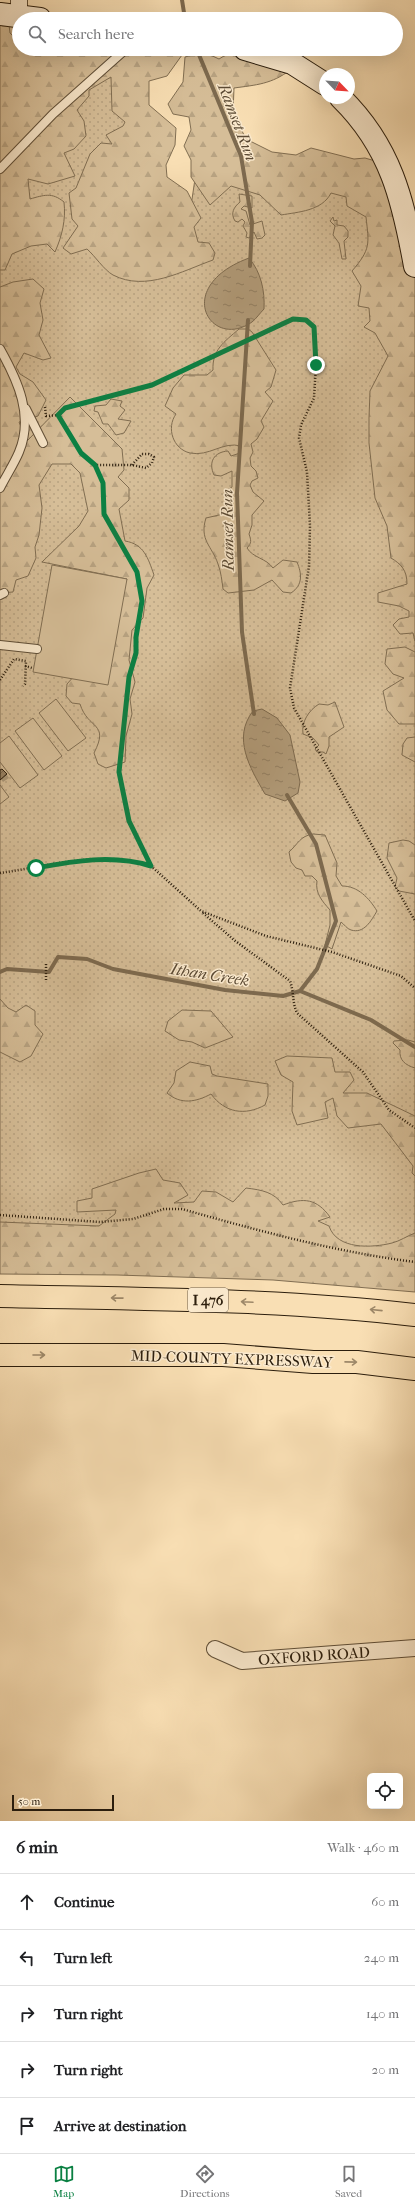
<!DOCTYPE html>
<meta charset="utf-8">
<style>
:root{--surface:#fff;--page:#f2f2f2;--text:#202124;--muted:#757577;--line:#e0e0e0;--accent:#0b8043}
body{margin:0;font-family:"IM FELL French Canon",serif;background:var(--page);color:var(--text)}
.controls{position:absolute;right:12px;bottom:12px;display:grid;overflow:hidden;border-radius:6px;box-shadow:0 4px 16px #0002}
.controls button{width:36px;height:36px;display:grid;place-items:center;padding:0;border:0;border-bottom:1px solid var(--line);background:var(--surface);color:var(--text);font:20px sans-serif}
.compass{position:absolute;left:319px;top:68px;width:36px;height:36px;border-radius:50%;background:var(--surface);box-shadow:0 4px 16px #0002;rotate:115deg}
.scale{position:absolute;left:12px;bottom:10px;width:102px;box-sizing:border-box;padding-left:4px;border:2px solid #2c1e0d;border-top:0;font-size:11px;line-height:14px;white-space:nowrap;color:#2c1e0d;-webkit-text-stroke:3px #fbeace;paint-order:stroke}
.stop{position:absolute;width:12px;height:12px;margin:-9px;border:3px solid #0b8043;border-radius:50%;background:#fff}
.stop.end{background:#0b8043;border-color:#fff;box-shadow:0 1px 4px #0008}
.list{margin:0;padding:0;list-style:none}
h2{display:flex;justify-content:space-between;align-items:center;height:52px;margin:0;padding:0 16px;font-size:17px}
h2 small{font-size:13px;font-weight:400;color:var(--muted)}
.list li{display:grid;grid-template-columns:26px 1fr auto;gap:12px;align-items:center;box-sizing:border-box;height:56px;padding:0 16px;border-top:1px solid var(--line)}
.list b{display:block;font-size:15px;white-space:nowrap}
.list em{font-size:13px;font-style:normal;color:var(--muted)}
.icon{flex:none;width:22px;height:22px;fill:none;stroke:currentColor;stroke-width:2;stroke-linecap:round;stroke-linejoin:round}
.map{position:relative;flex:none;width:415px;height:1821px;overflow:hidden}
.search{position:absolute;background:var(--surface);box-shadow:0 4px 16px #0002;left:12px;right:12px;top:12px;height:44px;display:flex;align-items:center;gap:10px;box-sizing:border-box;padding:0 14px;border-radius:22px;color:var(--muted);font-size:15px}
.sheet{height:332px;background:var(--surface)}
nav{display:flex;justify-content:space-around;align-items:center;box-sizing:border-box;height:56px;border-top:1px solid var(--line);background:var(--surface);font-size:11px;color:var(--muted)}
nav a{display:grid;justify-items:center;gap:2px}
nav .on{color:var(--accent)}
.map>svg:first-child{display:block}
</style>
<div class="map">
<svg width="415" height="1821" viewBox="0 0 415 1821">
<defs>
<pattern id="grass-dots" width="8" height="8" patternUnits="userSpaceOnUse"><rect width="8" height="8" fill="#d6be98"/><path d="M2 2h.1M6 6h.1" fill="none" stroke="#b8a382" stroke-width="1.8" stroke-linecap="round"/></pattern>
<pattern id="forest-firs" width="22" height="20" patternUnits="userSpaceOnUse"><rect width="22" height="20" fill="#d6be98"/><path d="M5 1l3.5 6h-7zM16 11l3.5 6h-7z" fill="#b8a382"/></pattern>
<pattern id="water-ripples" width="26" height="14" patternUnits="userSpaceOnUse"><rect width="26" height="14" fill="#b39d7b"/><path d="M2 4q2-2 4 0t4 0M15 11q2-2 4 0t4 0" fill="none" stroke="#927f63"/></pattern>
<pattern id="building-hatch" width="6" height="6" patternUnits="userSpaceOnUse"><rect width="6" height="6" fill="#978264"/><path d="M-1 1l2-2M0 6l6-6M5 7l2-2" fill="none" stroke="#7b6a51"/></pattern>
</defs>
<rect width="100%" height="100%" fill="#f9dfb4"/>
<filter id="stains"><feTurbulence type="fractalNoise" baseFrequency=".005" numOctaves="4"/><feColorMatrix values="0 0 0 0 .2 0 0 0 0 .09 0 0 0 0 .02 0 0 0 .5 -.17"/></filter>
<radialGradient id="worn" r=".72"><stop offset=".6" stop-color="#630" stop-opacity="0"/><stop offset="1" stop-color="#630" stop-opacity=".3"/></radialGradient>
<!-- grass -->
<path fill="url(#grass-dots)" stroke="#816e52" d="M0 14 19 19V49H146L131 198 191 206 200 145 393 175 415 266V1281L0 1263Z"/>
<!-- forest -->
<g fill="url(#forest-firs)" stroke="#816e52">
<path d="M0 21 9 25 10 33 19 42V49L31 51 36 49H179L182 55 167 76 149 81V105L176 128 175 145 166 165 167 177 187 191 201 218 194 227 198 242 209 243 215 253 213 260C182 271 146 292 113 275 104 270 95 256 87 249L71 254 63 248 78 226 72 219 69 193 76 188 90 154 101 143 112 144 106 135 123 126 125 122 112 111 111 77 89 90V96L77 110 84 121 86 136 74 149 64 153 75 176 48 184 28 179 30 199C44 195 52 192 64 202 66 220 62 236 55 252L47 244 31 246 12 254 5 270H0Z"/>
<path d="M204 52 219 59C240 44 268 62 290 70 272 84 256 85 234 88L233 113 246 139 272 152 296 155 311 148 354 159 365 158 382 163 415 272V641L413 633 400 634 393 625 399 619 409 617V611L399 606 378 602V593L407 584C407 570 401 564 391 558L387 526 375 498 369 443V418L370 391 388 356 375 333 364 327 370 321 369 308 358 306 361 286 352 271C371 249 369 244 366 217L347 206 346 197 331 193C322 211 298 212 281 215L260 195 231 186 210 205 191 177V160L184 146 191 130 189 117 173 114 168 104 183 82 185 57Z"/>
<path d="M239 194 252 196V208L244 206 241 209 246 211 250 225 262 221 265 235 262 238 257 239 254 232 249 238 246 237 247 233 243 226 245 222 242 219 238 222 235 221C230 213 234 207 240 202Z"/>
<path d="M333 217 334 221 337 220V225L344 226 348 231V237L344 241 346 259H342L339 243 333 235 335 226 330 221Z"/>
<path d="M33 279 44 289 40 303 43 320 39 335 51 358 43 360 24 353 16 367 20 374 33 382 46 400 38 416 19 422 27 441 70 397 122 449 124 470 118 477 129 488V500L119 509 125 541C144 544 148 558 154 575L147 588 143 618 132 630 129 660 135 682 130 699 132 714 126 736 125 762 106 768 98 764 94 753C110 722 88 730 80 704L72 703 66 696 67 684 75 675 127 579 42 562 79 526 88 511 80 473 71 464H52L39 485 42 508 39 535 35 547 36 558 28 576 16 580 13 592 0 593V287L13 282Z"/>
<path d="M239 329H248L252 332 276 370 271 387 265 392 273 401 261 421 264 427 257 439 251 444 253 452 250 458 251 466 256 471 258 478 252 481 250 485 253 492 264 501 252 515V525L249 534C251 540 252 543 247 548 253 558 266 558 273 568L283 560 297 562C302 574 303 585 291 593L283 592 272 580 254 590 228 593 223 589C222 581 221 572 218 564 212 546 199 540 206 518L232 512C225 506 226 500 226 491L232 487V471L221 476 214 475C208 462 214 452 228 451L231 456 240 453 241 446C223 441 209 457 190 453 173 449 166 428 176 414L165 406 173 388 184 375H207L213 370C212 350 224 342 239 329Z"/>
<path d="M111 399 122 401 120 406 125 410 118 419 131 421 124 433 116 435 108 424H103L98 412 94 411 95 406 106 405Z"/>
<path d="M405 647 415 652V724H399L387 710 383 691 404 678 393 674 385 664 387 649Z"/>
<path d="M335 702 344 727 329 737V746L326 754 323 752H317L315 749 319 745 313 738 303 734C301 722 309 710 319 704L328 705Z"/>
<path d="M415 737V762L402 755 403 744 407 738Z"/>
<path d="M313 834 325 835 337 863 336 876 342 886C358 886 369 898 377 911 371 921 364 934 351 930 347 929 344 924 341 922L332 949 325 945 330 925V910C322 901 315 893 317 881L312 876H305L302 870 296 868 291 862 289 852C298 844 300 836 313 834Z"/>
<path d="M403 840 409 841 415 845V894L399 891 395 887 397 878 387 858 389 843Z"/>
<path d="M0 999 8 1008 16 1012 26 1005 35 1011V1025L43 1034 31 1056 20 1062 0 1052Z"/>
<path d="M182 1010 211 1011 233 1037 205 1048 192 1042 179 1040 165 1031 168 1021Z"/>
<path d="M408 1040 415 1042V1068C405 1065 399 1060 400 1050L393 1043 394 1041Z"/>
<path d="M287 1056 332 1058 335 1072H350L354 1080 343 1093H367L415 1116V1176L412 1173 413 1166 381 1124 348 1128 337 1116 333 1098 325 1102 328 1118 297 1125 292 1111 293 1082 281 1075 275 1061Z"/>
<path d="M190 1062 210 1066 212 1074 217 1076 268 1084V1096L265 1105C245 1116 225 1113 211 1094 196 1102 181 1105 167 1093L174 1083 176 1071Z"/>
<path d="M156 1169 163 1180 180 1183 188 1195 174 1203 194 1202 202 1191 216 1192 233 1202 246 1188C262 1190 274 1192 283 1205 304 1197 317 1199 330 1217L318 1221 329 1226C337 1250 372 1248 392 1243 400 1241 407 1236 415 1233V1292L273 1280 117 1275 0 1274V1222L99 1226 115 1214 116 1210 77 1212V1201L92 1198V1189L139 1173Z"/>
</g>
<!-- pitch -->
<g fill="#d6be98" stroke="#816e52">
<path d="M52 565 127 579 108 685 33 672Z"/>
<path d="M56 699 86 738 68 751 39 713Z"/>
<path d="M33 718 62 756 44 770 15 731Z"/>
<path d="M9 736 38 775 20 788 0 762V743Z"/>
<path d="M0 785 9 797 0 804Z"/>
</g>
<!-- water -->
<g fill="url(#water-ripples)" stroke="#7d6a4f">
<path d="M249 258C261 272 265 291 264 309 260 313 256 319 252 322 211 351 171 287 249 258Z"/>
<path d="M262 709 277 718 290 735 300 782 298 793 285 801 265 794C250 768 232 738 253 711Z"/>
</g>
<!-- shadow -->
<path fill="#0003" d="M0 771 5 772 9 778 3 782 0 778Z"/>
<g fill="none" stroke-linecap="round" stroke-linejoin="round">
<!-- stream -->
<g stroke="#7d6a4f" stroke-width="4">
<path d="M182 0 185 19"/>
<path d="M197 50 241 156 252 222 250 266"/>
<path d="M248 320 237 493 242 632 254 714"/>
<path d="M287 795 316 844 336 921 317 969 300 991"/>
<path d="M0 972 7 969 49 972 58 957 87 959 113 969 225 990 283 996 300 991 371 1020 415 1047"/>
</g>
</g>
<!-- building -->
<path fill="url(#building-hatch)" stroke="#2c1e0d" d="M2 769 7 774 0 780V770Z"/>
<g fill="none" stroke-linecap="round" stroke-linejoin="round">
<defs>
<g id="lane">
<path d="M0 169 53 114 126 49"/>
<path d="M0 349C18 381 34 416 19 452 14 464 6 476 0 488"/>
<path d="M26 409 43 443"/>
<path d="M0 595 4 593"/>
<path d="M0 645 37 649"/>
</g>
<g id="street">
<path d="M19 16V0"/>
<path d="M215 1649 242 1661 415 1648"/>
</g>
<g id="secondary">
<path d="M0 14 40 19"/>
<path d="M245 49 292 63 325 84"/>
<path d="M341 98C391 147 403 200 415 266"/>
</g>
<g id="highway">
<path d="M0 1296C139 1299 277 1299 415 1315"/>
<path d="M0 1355H223L313 1362H357L415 1369"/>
</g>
</defs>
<!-- lane casing -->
<use href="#lane" stroke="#5f4e37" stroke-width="10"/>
<!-- street casing -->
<use href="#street" stroke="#5f4e37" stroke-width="18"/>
<!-- secondary casing -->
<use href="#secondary" stroke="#2c1e0d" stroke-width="24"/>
<!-- highway casing -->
<use href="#highway" stroke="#2c1e0d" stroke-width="24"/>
<!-- path -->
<g stroke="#2c1e0d" stroke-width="2.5" stroke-dasharray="1 2" stroke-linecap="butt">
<path d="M45 407 46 416 58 415"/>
<path d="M95 465 81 453 58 415 65 408 152 385 293 319 306 320 314 327 316 365 314 398 301 425 299 438 307 472 310 526 309 566 290 688 294 708 415 921"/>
<path d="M132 465 142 454H149L154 457 152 463 146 468 132 465H95L103 483 104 514 137 571 142 601 136 637V653L129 677 119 772 129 821 151 866 201 911 266 936 332 952 401 976 415 988"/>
<path d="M25 666 32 668"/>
<path d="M0 680 14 659 26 661 25 684 23 686"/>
<path d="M0 873C49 866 101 850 150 866"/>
<path d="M203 913 234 940 290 981C294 992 292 1002 297 1013L363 1072 389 1110 415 1128"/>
<path d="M46 964V981"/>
<path d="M0 1215 100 1222 133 1219 164 1209H182C259 1231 336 1252 415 1262"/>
</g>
<!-- lane -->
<use href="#lane" stroke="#fbeace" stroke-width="8"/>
<!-- street -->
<use href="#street" stroke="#fbeace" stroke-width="16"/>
<!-- secondary -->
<use href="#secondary" stroke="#fbeace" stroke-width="22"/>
<!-- highway -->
<use href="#highway" stroke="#f9dfb4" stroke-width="22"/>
</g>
<!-- one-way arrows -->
<defs><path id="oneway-shaft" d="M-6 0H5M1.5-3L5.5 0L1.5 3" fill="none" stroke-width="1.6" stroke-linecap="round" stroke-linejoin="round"/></defs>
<g stroke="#9d8869">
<use href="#oneway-shaft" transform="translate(117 1298) rotate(-179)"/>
<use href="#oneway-shaft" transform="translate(247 1302) rotate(-177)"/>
<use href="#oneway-shaft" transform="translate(376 1310) rotate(-174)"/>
<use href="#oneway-shaft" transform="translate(39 1355)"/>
<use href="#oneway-shaft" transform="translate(351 1362) rotate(1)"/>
</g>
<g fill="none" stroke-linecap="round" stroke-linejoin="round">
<!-- route -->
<path stroke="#0b8043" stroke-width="5" d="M36 868C74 861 113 854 151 866L129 821 119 772 129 677 136 653V637L142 601 137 572 104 514 103 483 95 465 81 453 58 415 65 408 152 385 293 319 306 320 314 327 316 365"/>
</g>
<g text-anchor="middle" stroke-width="3" stroke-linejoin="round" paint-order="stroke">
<!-- shield labels -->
<rect fill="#fbeace" stroke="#6a5b47" stroke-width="1" x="188" y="1288" width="40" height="24" rx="3"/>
<g font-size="14" font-weight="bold" fill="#2c1e0d">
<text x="208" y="1305">I 476</text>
</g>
<!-- street labels -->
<g font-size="15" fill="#2c1e0d" stroke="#fbeace">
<text transform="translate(232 1359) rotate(2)" y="5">MID-COUNTY EXPRESSWAY</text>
<text transform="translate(314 1656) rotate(-4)" y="5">OXFORD ROAD</text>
</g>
<!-- water labels -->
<g font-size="16" font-style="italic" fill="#5b4a34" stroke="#fbeace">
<text transform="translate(238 122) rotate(69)" y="6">Ramset Run</text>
<text transform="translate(227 530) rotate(-91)" y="6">Ramset Run</text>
<text transform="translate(210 974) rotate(9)" y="6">Ithan Creek</text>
</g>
</g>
<rect width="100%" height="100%" filter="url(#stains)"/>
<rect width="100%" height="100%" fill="url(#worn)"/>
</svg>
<div class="controls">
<button><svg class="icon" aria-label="locate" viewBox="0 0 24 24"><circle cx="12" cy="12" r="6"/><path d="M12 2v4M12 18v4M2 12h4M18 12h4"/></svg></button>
</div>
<svg class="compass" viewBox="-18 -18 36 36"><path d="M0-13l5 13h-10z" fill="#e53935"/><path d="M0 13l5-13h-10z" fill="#757577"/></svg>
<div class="scale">50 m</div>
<div class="stop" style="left:36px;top:868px"></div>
<div class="stop end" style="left:316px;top:365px"></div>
<div class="search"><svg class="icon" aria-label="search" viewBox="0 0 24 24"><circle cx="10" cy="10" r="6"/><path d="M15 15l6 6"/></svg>Search here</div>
</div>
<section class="sheet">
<h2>6 min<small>Walk · 460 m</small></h2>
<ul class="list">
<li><svg class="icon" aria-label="ahead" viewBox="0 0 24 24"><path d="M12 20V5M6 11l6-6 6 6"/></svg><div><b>Continue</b></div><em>60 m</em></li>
<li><svg class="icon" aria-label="left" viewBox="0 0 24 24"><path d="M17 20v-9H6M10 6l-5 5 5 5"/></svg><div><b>Turn left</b></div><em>240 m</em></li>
<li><svg class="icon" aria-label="right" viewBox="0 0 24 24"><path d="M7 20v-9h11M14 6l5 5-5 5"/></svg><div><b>Turn right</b></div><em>140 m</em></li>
<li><svg class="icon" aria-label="right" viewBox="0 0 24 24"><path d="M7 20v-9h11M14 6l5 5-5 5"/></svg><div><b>Turn right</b></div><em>20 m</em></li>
<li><svg class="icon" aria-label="arrive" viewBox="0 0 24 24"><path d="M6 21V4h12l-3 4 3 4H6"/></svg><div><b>Arrive at destination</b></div></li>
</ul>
</section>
<nav>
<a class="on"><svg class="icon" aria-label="map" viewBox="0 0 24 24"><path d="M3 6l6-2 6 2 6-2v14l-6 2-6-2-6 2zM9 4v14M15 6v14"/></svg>Map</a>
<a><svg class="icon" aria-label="directions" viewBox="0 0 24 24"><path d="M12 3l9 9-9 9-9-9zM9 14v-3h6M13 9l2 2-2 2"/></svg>Directions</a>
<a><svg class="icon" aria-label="saved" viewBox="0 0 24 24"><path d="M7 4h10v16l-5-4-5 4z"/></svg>Saved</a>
</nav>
